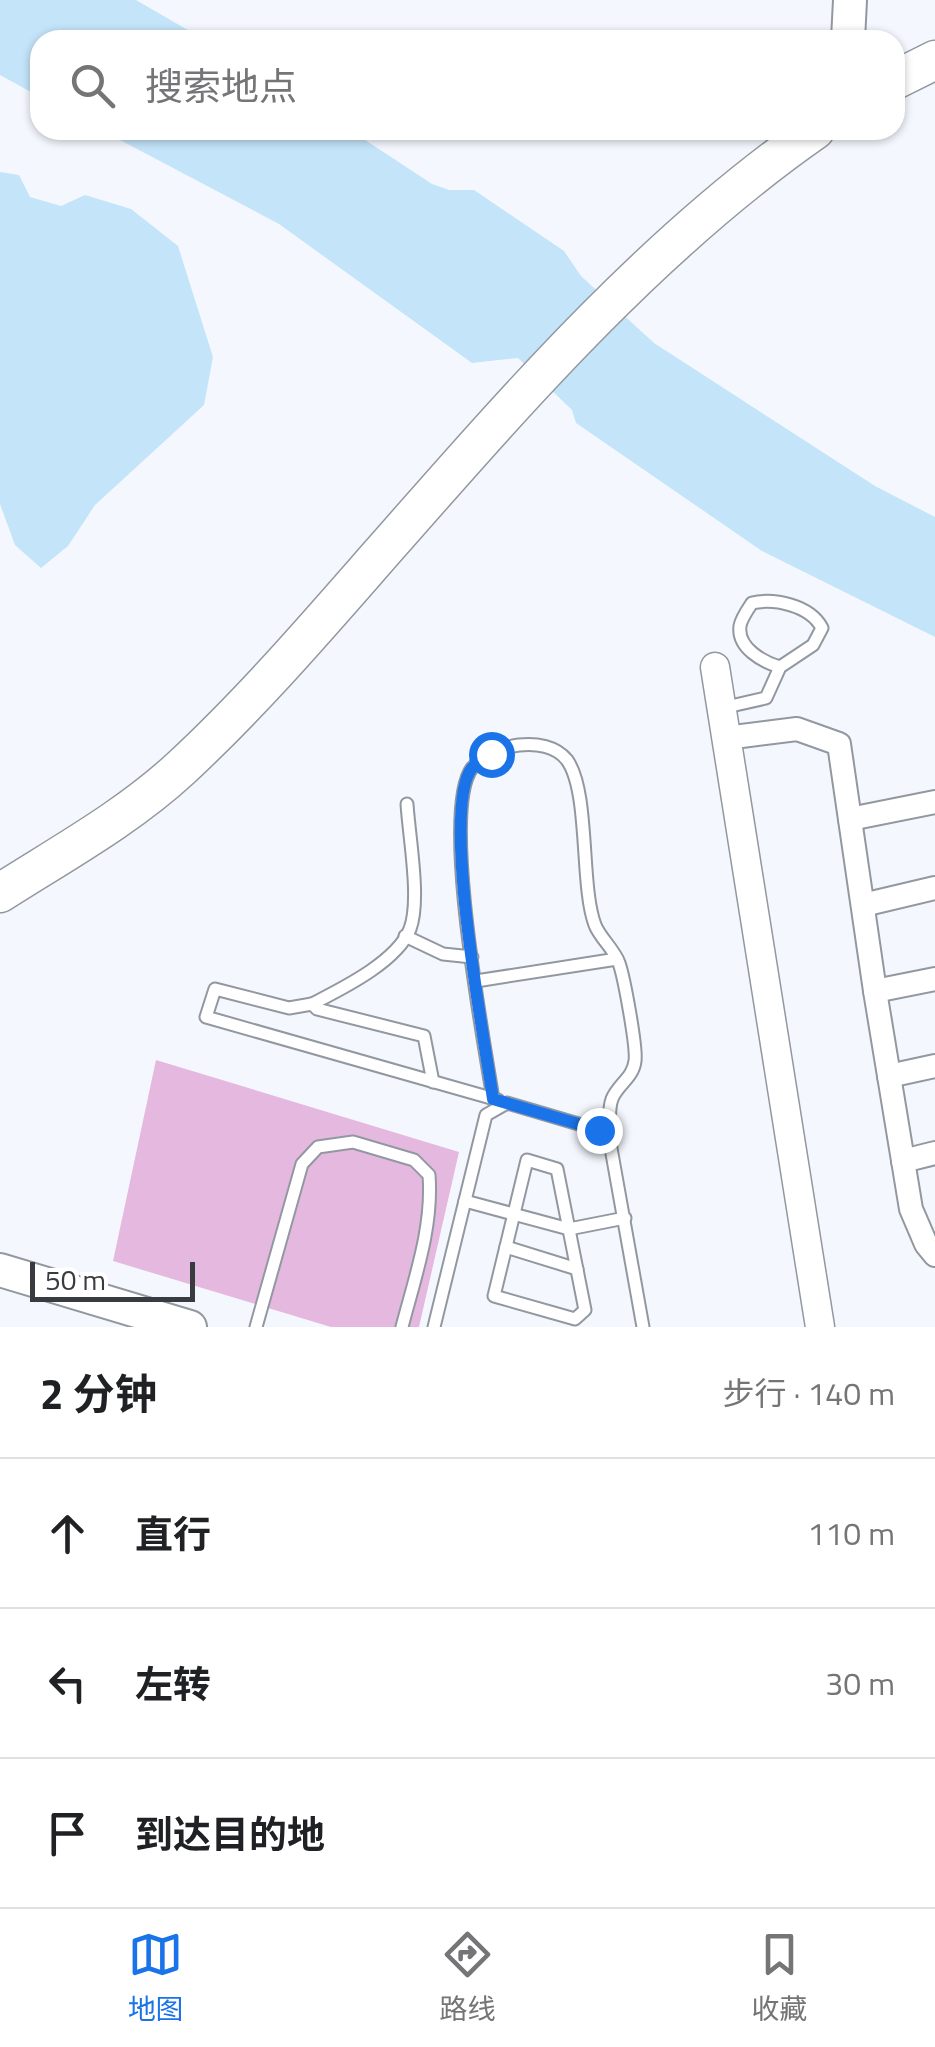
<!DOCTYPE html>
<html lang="zh">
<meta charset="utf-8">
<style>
:root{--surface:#fff;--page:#f2f2f2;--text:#202124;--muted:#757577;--line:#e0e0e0;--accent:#1a73e8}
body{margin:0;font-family:"Titillium Web","Noto Sans SC",sans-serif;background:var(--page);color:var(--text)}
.scale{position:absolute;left:30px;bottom:25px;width:165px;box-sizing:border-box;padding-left:10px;border:5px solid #383b3f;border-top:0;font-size:28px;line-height:35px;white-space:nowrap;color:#383b3f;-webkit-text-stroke:8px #fff;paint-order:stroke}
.stop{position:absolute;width:30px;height:30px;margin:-22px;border:8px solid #1a73e8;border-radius:50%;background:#fff}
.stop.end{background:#1a73e8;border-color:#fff;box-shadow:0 2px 10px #0008}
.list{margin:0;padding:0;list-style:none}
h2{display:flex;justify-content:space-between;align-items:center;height:130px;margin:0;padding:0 40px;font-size:42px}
h2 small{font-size:32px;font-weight:400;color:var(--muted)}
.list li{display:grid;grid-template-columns:65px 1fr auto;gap:30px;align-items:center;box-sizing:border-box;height:150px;padding:0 40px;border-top:2px solid var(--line)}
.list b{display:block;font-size:38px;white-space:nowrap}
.list em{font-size:32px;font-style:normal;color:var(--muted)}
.icon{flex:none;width:55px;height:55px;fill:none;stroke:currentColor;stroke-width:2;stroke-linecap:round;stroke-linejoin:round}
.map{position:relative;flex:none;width:935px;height:1327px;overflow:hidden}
.search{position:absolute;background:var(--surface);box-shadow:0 2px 8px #0004;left:30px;right:30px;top:30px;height:110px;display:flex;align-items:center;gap:25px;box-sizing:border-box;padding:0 35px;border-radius:30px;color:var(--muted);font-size:38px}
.sheet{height:580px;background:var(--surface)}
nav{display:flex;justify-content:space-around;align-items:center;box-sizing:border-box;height:140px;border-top:2px solid var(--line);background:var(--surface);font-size:28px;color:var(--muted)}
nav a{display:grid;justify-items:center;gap:5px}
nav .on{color:var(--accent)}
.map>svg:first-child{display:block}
</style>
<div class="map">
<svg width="935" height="1327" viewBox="0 0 935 1327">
<rect width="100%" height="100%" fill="#f4f8fe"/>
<!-- water -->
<g fill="#c4e4f9">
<path d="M0 0H136L205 40H40V97L0 75Z"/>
<path d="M101 130H350L432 184 449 190H474L564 251 581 276 654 343 875 486 935 517V637L762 551 576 423 572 410 518 358 472 363 279 224Z"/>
<path d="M0 172 19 175 30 197 61 206 85 195 131 209 178 246 213 357 204 405 95 505 68 546 41 568 15 545 0 504Z"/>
</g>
<!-- building -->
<path fill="#e5b8df" d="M156 1060 459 1152 419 1327H331L113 1261Z"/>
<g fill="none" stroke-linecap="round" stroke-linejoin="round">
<defs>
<g id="service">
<path d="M722 708 766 698 780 667 813 645 822 628C810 605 774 598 752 603 748 609 741 619 740 626 737 648 763 662 780 667"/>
<path d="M407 804C409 837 421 900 410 929 397 962 341 989 312 1004L317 1009 424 1036 433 1082"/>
<path d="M405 936 443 954 472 957"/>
<path d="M476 981 617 959"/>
<path d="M312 1004 289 1008 215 989 206 1017 498 1100"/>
<path d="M493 1099C484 1040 440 811 472 768 482 756 504 747 519 745 536 743 556 746 567 760 590 792 580 886 595 925 600 938 614 949 619 963 624 977 637 1047 635 1061 633 1078 618 1084 612 1099 608 1109 610 1126 609 1137"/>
<path d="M527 1160 557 1169 585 1310 575 1319 494 1296Z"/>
<path d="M465 1201 569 1229 625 1218"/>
<path d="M506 1247 577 1269"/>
<path d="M256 1327 302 1164 318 1147 353 1142 414 1160 429 1175C433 1227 415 1277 402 1327"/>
<path d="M434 1327 486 1115 507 1103 599 1130 609 1137 643 1327"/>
</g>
<g id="minor">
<path d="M726 738 797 729 839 744 875 991"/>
<path d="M850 819 935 802"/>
<path d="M863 905 935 888"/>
<path d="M935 979 875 991 911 1209 926 1244 935 1255"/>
<path d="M889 1076 935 1066"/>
<path d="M903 1161 935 1153"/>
</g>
<path id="tertiary" d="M715 667 820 1327"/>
<g id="secondary">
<path d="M848 40 850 0"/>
<path d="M0 1270 190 1327"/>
</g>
<g id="primary">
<path d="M895 80 935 60"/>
<path d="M0 893C61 854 127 818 181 768 251 703 314 630 377 558 511 406 647 247 815 130"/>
</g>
</defs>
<!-- service casing -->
<use href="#service" stroke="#9298a0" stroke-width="15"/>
<!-- minor casing -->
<use href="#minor" stroke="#9298a0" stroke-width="26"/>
<!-- tertiary casing -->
<use href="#tertiary" stroke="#9298a0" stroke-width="31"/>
<!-- secondary casing -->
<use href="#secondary" stroke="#9298a0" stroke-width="36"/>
<!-- primary casing -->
<use href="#primary" stroke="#9298a0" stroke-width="41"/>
<!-- service -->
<use href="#service" stroke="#fff" stroke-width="11"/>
<!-- minor -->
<use href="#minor" stroke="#fff" stroke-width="22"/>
<!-- tertiary -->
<use href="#tertiary" stroke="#fff" stroke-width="28"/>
<!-- secondary -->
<use href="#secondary" stroke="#fff" stroke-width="32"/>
<!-- primary -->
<use href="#primary" stroke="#fff" stroke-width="38"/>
</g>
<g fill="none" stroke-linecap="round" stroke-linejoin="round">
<!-- route -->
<path stroke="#1a73e8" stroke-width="12" d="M491 754C486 758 476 763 472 768 440 809 485 1041 493 1099L599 1130"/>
</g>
</svg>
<div class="scale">50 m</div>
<div class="stop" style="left:491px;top:754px"></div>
<div class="stop end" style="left:599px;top:1130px"></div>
<div class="search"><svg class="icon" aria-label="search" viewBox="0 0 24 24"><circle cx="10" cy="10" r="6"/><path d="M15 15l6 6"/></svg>搜索地点</div>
</div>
<section class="sheet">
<h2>2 分钟<small>步行 · 140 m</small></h2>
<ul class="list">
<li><svg class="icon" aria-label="ahead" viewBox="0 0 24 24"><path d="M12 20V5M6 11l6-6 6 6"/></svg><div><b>直行</b></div><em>110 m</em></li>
<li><svg class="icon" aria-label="left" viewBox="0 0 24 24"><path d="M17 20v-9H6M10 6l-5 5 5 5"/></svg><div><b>左转</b></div><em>30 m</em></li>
<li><svg class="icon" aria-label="arrive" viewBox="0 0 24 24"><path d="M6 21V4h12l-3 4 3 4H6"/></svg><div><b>到达目的地</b></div></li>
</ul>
</section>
<nav>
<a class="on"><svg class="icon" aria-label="map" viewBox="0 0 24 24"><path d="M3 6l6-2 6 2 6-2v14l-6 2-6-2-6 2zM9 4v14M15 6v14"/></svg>地图</a>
<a><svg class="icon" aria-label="directions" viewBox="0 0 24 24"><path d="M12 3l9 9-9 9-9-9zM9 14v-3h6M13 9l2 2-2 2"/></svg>路线</a>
<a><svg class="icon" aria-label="saved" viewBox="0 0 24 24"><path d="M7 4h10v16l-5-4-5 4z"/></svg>收藏</a>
</nav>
